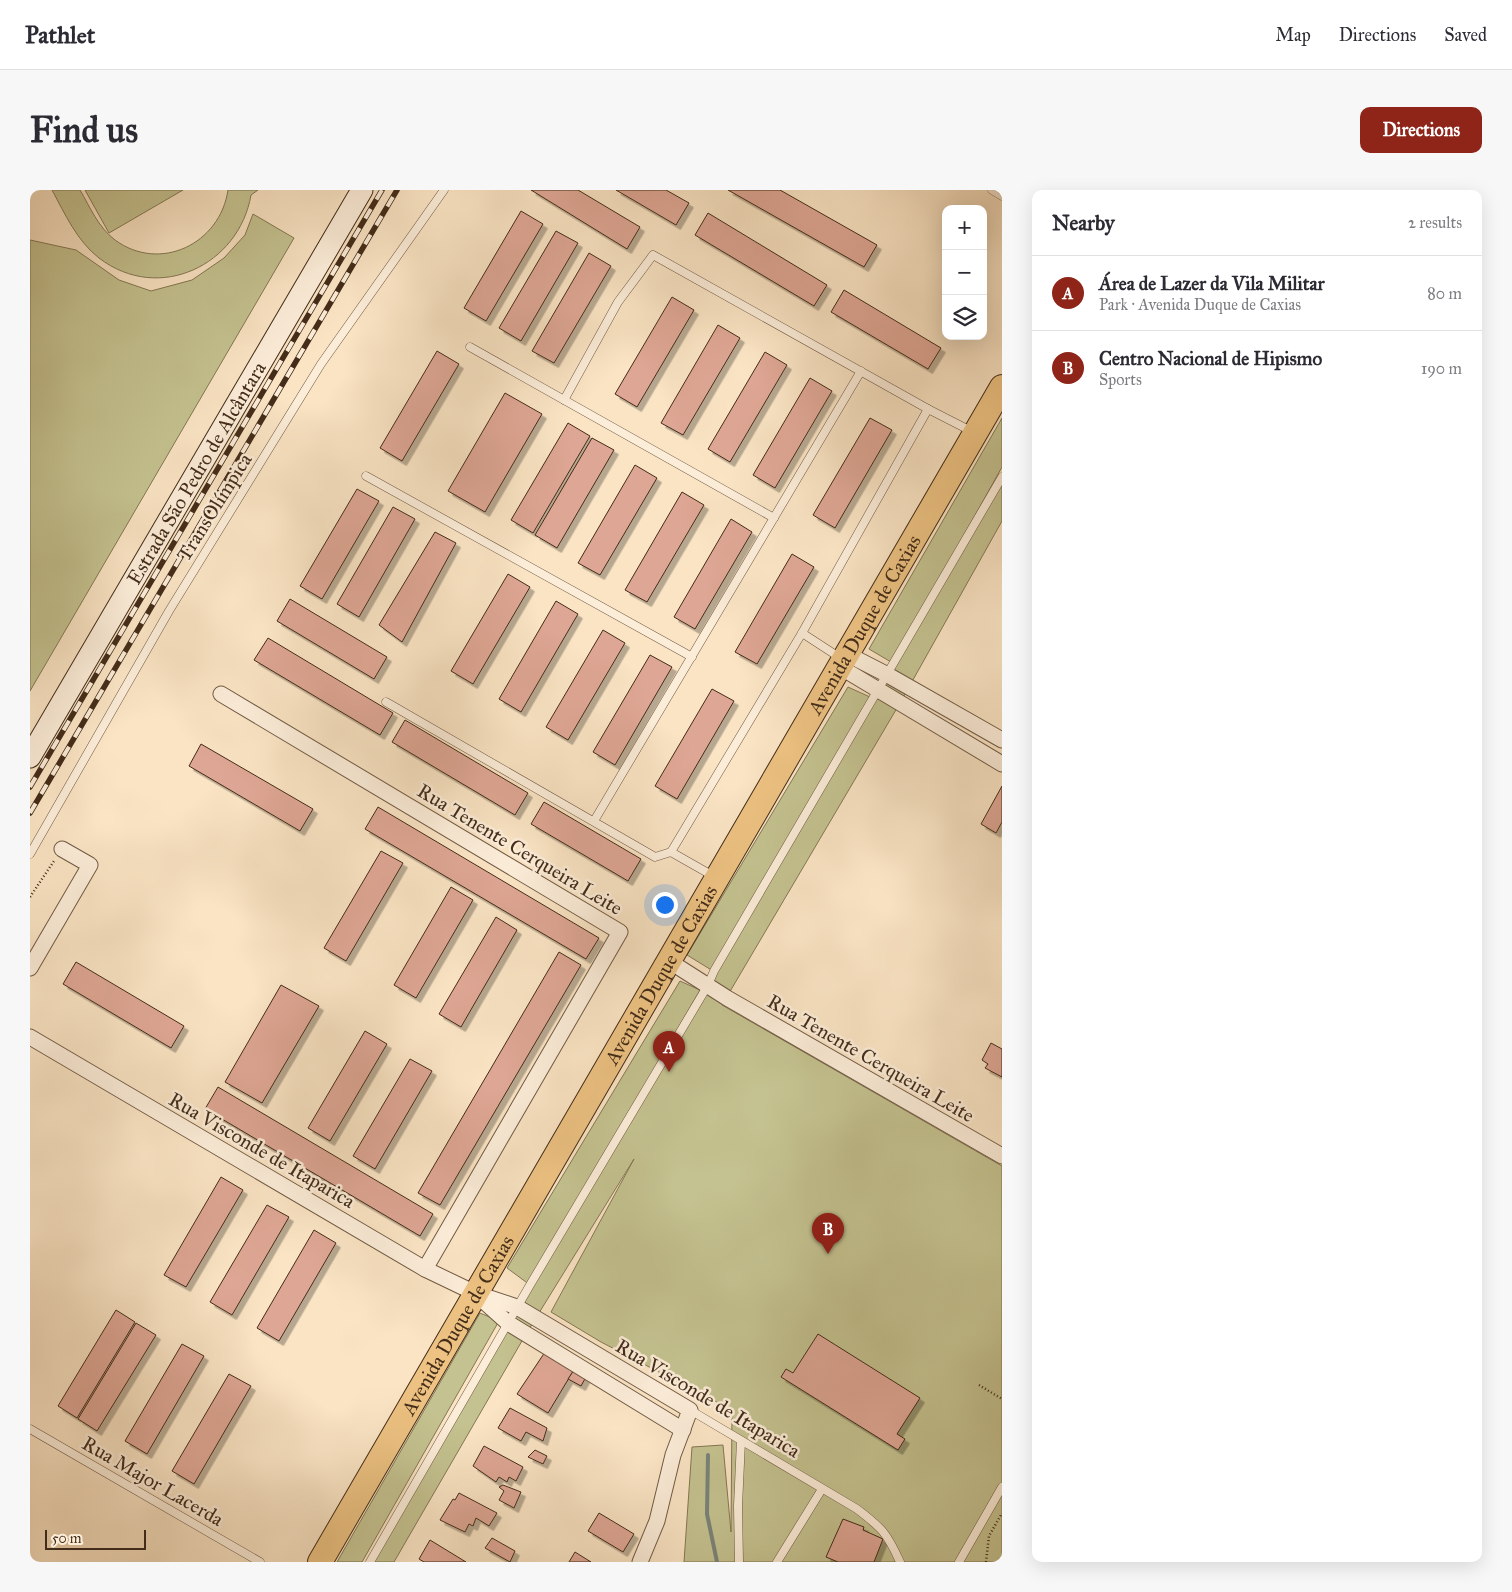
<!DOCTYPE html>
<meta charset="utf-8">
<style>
:root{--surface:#fff;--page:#f7f7f7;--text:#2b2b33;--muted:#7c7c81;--line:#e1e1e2;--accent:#8f2418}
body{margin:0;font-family:"IM FELL Great Primer",serif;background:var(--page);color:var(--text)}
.controls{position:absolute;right:15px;top:15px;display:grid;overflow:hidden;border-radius:10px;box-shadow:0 5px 20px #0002}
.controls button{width:45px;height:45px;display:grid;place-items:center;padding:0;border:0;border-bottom:1px solid var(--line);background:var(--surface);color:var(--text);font:25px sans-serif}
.scale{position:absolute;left:15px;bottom:12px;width:101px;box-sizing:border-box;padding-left:5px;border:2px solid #432c19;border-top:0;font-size:14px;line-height:18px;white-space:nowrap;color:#432c19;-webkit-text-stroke:4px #fcedd9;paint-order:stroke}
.you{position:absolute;left:634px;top:714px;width:18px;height:18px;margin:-12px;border:4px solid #fff;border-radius:50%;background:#1a73e8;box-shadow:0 0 0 8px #1a73e833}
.badge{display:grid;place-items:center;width:32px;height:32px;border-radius:50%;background:var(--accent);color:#fff;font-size:16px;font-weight:700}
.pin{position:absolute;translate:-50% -41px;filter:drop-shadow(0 1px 2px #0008)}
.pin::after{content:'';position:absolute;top:26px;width:18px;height:15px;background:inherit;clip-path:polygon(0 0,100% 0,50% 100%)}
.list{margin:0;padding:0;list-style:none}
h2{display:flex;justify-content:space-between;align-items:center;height:65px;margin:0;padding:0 20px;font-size:21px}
h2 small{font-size:16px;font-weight:400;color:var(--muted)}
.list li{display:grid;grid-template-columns:32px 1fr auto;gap:15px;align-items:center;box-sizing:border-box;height:75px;padding:0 20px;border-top:1px solid var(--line)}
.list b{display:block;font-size:19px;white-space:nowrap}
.list p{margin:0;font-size:16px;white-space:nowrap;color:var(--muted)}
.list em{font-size:16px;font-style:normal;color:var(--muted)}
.icon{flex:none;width:28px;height:28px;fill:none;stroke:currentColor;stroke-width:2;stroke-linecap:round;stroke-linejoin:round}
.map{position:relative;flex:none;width:972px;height:1372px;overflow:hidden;border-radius:10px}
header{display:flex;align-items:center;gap:30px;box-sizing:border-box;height:70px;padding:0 25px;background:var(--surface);border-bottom:1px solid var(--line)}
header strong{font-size:24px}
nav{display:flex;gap:28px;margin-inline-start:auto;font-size:18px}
.intro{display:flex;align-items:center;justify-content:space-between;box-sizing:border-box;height:120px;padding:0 30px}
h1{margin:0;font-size:35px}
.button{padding:12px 22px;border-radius:10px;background:var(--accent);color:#fff;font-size:18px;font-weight:700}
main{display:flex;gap:30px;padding:0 30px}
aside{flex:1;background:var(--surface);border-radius:10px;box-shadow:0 5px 20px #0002}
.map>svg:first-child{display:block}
</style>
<header>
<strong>Pathlet</strong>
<nav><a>Map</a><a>Directions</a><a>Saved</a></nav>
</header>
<div class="intro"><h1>Find us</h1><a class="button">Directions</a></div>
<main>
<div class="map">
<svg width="972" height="1372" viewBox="0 0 972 1372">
<defs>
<filter id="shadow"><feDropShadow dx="4.5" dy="4.5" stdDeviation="0" flood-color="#0004"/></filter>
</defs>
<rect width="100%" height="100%" fill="#fae4c4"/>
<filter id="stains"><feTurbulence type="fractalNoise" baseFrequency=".004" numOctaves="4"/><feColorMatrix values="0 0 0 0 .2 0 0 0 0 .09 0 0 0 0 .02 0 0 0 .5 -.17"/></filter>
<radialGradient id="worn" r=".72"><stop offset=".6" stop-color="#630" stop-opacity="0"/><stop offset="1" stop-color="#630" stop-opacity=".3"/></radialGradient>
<!-- green -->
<g fill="#c4c290" stroke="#847754">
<path d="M22 0H50C60 17 68 37 85 50 130 83 190 54 198 0H228L221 5C209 75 129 114 69 68 47 51 35 24 22 0Z"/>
<path d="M55 0H153L79 43Z"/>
<path d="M223 24 264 48 0 501V50L46 60 89 90 121 101 162 90 194 68 215 45Z"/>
<path d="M972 228V277L914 381 972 286V331L870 513 692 815 972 976V1372H654L662 1257 693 1255 701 1342 702 1220 571 1152 521 1122 604 969 496 1144 364 1372H340L500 1095 477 1078 650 791 670 800 552 1005 683 781 657 765 818 497 840 507 861 472 839 459Z"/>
<path d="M450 1123 469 1131 332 1372H307Z"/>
</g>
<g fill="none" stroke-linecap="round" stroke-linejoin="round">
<!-- stream -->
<path stroke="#7a847a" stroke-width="4" d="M678 1265 677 1324 687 1372"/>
</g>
<!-- building -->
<g fill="#dea694" stroke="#432c19" filter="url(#shadow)">
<path d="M501 0H548L610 37 597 59Z"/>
<path d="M586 0H636L659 13 646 35Z"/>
<path d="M698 0H750L847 55 834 77Z"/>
<path d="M491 21 513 34 456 131 434 118Z"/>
<path d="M678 23 797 95 784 116 665 45Z"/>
<path d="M526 41 548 53 491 151 469 138Z"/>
<path d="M559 63 581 76 524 173 502 161Z"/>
<path d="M814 100 911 158 898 179 801 122Z"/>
<path d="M642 107 664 120 607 217 585 204Z"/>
<path d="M688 135 710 148 653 245 631 233Z"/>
<path d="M407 161 429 174 372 271 350 258Z"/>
<path d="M735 162 757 175 700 272 678 259Z"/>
<path d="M780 188 802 201 745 298 723 285Z"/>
<path d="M475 203 512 224 455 322 418 301Z"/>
<path d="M840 228 862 240 805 338 783 325Z"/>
<path d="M538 233 560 246 503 343 481 330Z"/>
<path d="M562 248 584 260 527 358 505 345Z"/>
<path d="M605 275 627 288 570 385 548 373Z"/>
<path d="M327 299 349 311 292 409 270 396Z"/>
<path d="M652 302 674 315 617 412 595 400Z"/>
<path d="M363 317 385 329 329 427 307 414Z"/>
<path d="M701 329 722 342 665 439 644 427Z"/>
<path d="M405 342 426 353 372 452 349 435Z"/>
<path d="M762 364 784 377 727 474 705 462Z"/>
<path d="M478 384 500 397 443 494 421 481Z"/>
<path d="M260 409 357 467 344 489 247 431Z"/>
<path d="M526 411 548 424 491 522 469 509Z"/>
<path d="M573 440 595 453 538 550 516 537Z"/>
<path d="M238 448 363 523 350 545 224 470Z"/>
<path d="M620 465 642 477 585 575 563 562Z"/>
<path d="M682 499 704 511 647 609 625 596Z"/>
<path d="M375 530 498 603 485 625 362 552Z"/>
<path d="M171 554 283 619 270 641 159 576Z"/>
<path d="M972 596V632L966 643 951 634Z"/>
<path d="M514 612 611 669 598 691 501 634Z"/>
<path d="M348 617 569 748 556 769 335 639Z"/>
<path d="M351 661 373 673 316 771 294 758Z"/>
<path d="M421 697 443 710 386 808 364 795Z"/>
<path d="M466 727 487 740 431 837 409 824Z"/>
<path d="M529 762 551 775 410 1015 388 1003Z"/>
<path d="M46 772 154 836 141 858 33 794Z"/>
<path d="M251 795 289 816 232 913 195 892Z"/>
<path d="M335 841 357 854 300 951 278 938Z"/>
<path d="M961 853 972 859V887L955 878 958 874 952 870Z"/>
<path d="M380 869 402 881 345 979 323 966Z"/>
<path d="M188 897 403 1024 390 1046 175 919Z"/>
<path d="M191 987 213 1000 156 1097 134 1085Z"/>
<path d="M237 1015 259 1027 202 1125 180 1112Z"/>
<path d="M284 1040 306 1053 249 1151 227 1138Z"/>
<path d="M86 1120 105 1132 47 1228 28 1216Z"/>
<path d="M106 1133 126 1145 67 1241 48 1229Z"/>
<path d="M788 1144 890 1208 867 1244 875 1249 868 1260 751 1187 756 1179 763 1183Z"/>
<path d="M152 1154 174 1166 117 1264 95 1251Z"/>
<path d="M515 1162 545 1178 518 1223 487 1204Z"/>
<path d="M544 1180 556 1187 551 1196 538 1189Z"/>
<path d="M199 1184 221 1196 164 1294 142 1281Z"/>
<path d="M480 1218 517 1238 513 1251 496 1242 491 1251 468 1238Z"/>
<path d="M454 1256 493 1277 486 1291 479 1287 477 1292 469 1287 466 1292 443 1276Z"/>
<path d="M505 1260 517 1266 513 1274 498 1267Z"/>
<path d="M473 1295 491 1302 484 1318 469 1310 474 1301 469 1297Z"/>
<path d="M429 1303 467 1323 459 1336 446 1328 443 1336 439 1334 435 1342 410 1330 423 1309 425 1310Z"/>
<path d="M569 1323 604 1344 593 1362 558 1341Z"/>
<path d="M813 1329 834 1337 833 1340 853 1349 844 1372H808L796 1367Z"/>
<path d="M462 1348 485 1361 480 1372 455 1358Z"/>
<path d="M400 1350 436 1372H394L389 1369Z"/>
<path d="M545 1362 561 1372H539Z"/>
</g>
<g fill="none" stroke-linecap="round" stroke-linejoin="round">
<defs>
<g id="lane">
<path d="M962 0 972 6"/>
<path d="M440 157 744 328"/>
<path d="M534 210 588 112 623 65 898 219 943 242"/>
<path d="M336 286 662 467"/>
<path d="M772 443 812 469"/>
<path d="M356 512 625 667 641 662"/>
<path d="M564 631 831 181"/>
<path d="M0 664 139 421 291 174 414 0"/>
<path d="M685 687 641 662 772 443 898 219"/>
<path d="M660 1220 827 1319C852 1338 857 1343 870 1372"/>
<path d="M0 1239 230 1372"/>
<path d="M340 1372 500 1095 678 795 684 781 972 287"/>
<path d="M709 1372 708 1316 711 1251"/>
<path d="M747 1372 792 1299"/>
<path d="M929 1372 972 1297"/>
</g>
<g id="street">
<path d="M817 464 856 484 972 550"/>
<path d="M810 477 972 574"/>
<path d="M191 504 590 742 395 1079"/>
<path d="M639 771 697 808 972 966"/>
<path d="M0 778 60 675 32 659"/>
<path d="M0 847 395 1079 445 1103 487 1117 660 1220 643 1265 627 1331 610 1372"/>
<path d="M450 1108 478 1133 653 1240"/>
</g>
<g id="secondary">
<path id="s1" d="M0 567 332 0"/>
</g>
<g id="primary">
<path id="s2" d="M290 1372 972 197"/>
</g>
</defs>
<!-- lane casing -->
<use href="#lane" stroke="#715a44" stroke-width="9"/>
<!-- street casing -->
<use href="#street" stroke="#715a44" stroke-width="17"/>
<!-- secondary casing -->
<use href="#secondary" stroke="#432c19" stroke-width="23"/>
<!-- primary casing -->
<use href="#primary" stroke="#432c19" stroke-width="26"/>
<!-- path -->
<g stroke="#432c19" stroke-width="2.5" stroke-dasharray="1 2.5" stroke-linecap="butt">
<path d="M0 707 24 671"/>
<path d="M949 1195 972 1209"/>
<path d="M956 1372 959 1346 972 1323"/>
</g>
<!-- lane -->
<use href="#lane" stroke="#fcedd9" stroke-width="8"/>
<!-- street -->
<use href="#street" stroke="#fcedd9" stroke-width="15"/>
<!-- secondary -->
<use href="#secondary" stroke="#fcedd9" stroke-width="21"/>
<!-- primary -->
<use href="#primary" stroke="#edc282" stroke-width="24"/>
<defs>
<g id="rail">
<path d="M0 597 352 0"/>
<path d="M0 623 367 0"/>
</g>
</defs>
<!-- rail casing -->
<use href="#rail" stroke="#432c19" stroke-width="5.5"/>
<!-- rail -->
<use href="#rail" stroke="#fcedd9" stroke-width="4" stroke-dasharray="11" stroke-linecap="butt"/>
</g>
<g text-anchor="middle" stroke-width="5" stroke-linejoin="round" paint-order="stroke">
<!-- street labels -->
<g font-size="20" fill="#432c19" stroke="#fcedd9">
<text dy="7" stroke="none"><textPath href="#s1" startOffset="329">Estrada São Pedro de Alcântara</textPath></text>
<text transform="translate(184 317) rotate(-58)" y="7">TransOlímpica</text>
<text dy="7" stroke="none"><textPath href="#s2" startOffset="1084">Avenida Duque de Caxias</textPath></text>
<text transform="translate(490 659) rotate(31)" y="7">Rua Tenente Cerqueira Leite</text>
<text dy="7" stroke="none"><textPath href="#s2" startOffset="679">Avenida Duque de Caxias</textPath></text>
<text transform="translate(841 868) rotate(30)" y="7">Rua Tenente Cerqueira Leite</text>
<text transform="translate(232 960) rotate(30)" y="7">Rua Visconde de Itaparica</text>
<text dy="7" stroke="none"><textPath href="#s2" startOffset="274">Avenida Duque de Caxias</textPath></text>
<text transform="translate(678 1208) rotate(31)" y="7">Rua Visconde de Itaparica</text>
<text transform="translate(123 1291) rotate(30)" y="7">Rua Major Lacerda</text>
</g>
</g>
<rect width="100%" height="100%" filter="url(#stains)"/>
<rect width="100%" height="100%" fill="url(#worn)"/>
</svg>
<div class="controls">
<button>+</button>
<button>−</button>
<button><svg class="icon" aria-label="layers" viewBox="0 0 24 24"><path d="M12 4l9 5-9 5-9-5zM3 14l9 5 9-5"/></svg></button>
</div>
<div class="scale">50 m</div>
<div class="you"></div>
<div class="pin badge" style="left:639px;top:882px">A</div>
<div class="pin badge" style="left:798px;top:1064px">B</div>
</div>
<aside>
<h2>Nearby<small>2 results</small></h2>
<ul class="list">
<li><span class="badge">A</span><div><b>Área de Lazer da Vila Militar</b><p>Park · Avenida Duque de Caxias</p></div><em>80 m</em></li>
<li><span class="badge">B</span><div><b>Centro Nacional de Hipismo</b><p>Sports</p></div><em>190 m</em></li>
</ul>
</aside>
</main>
